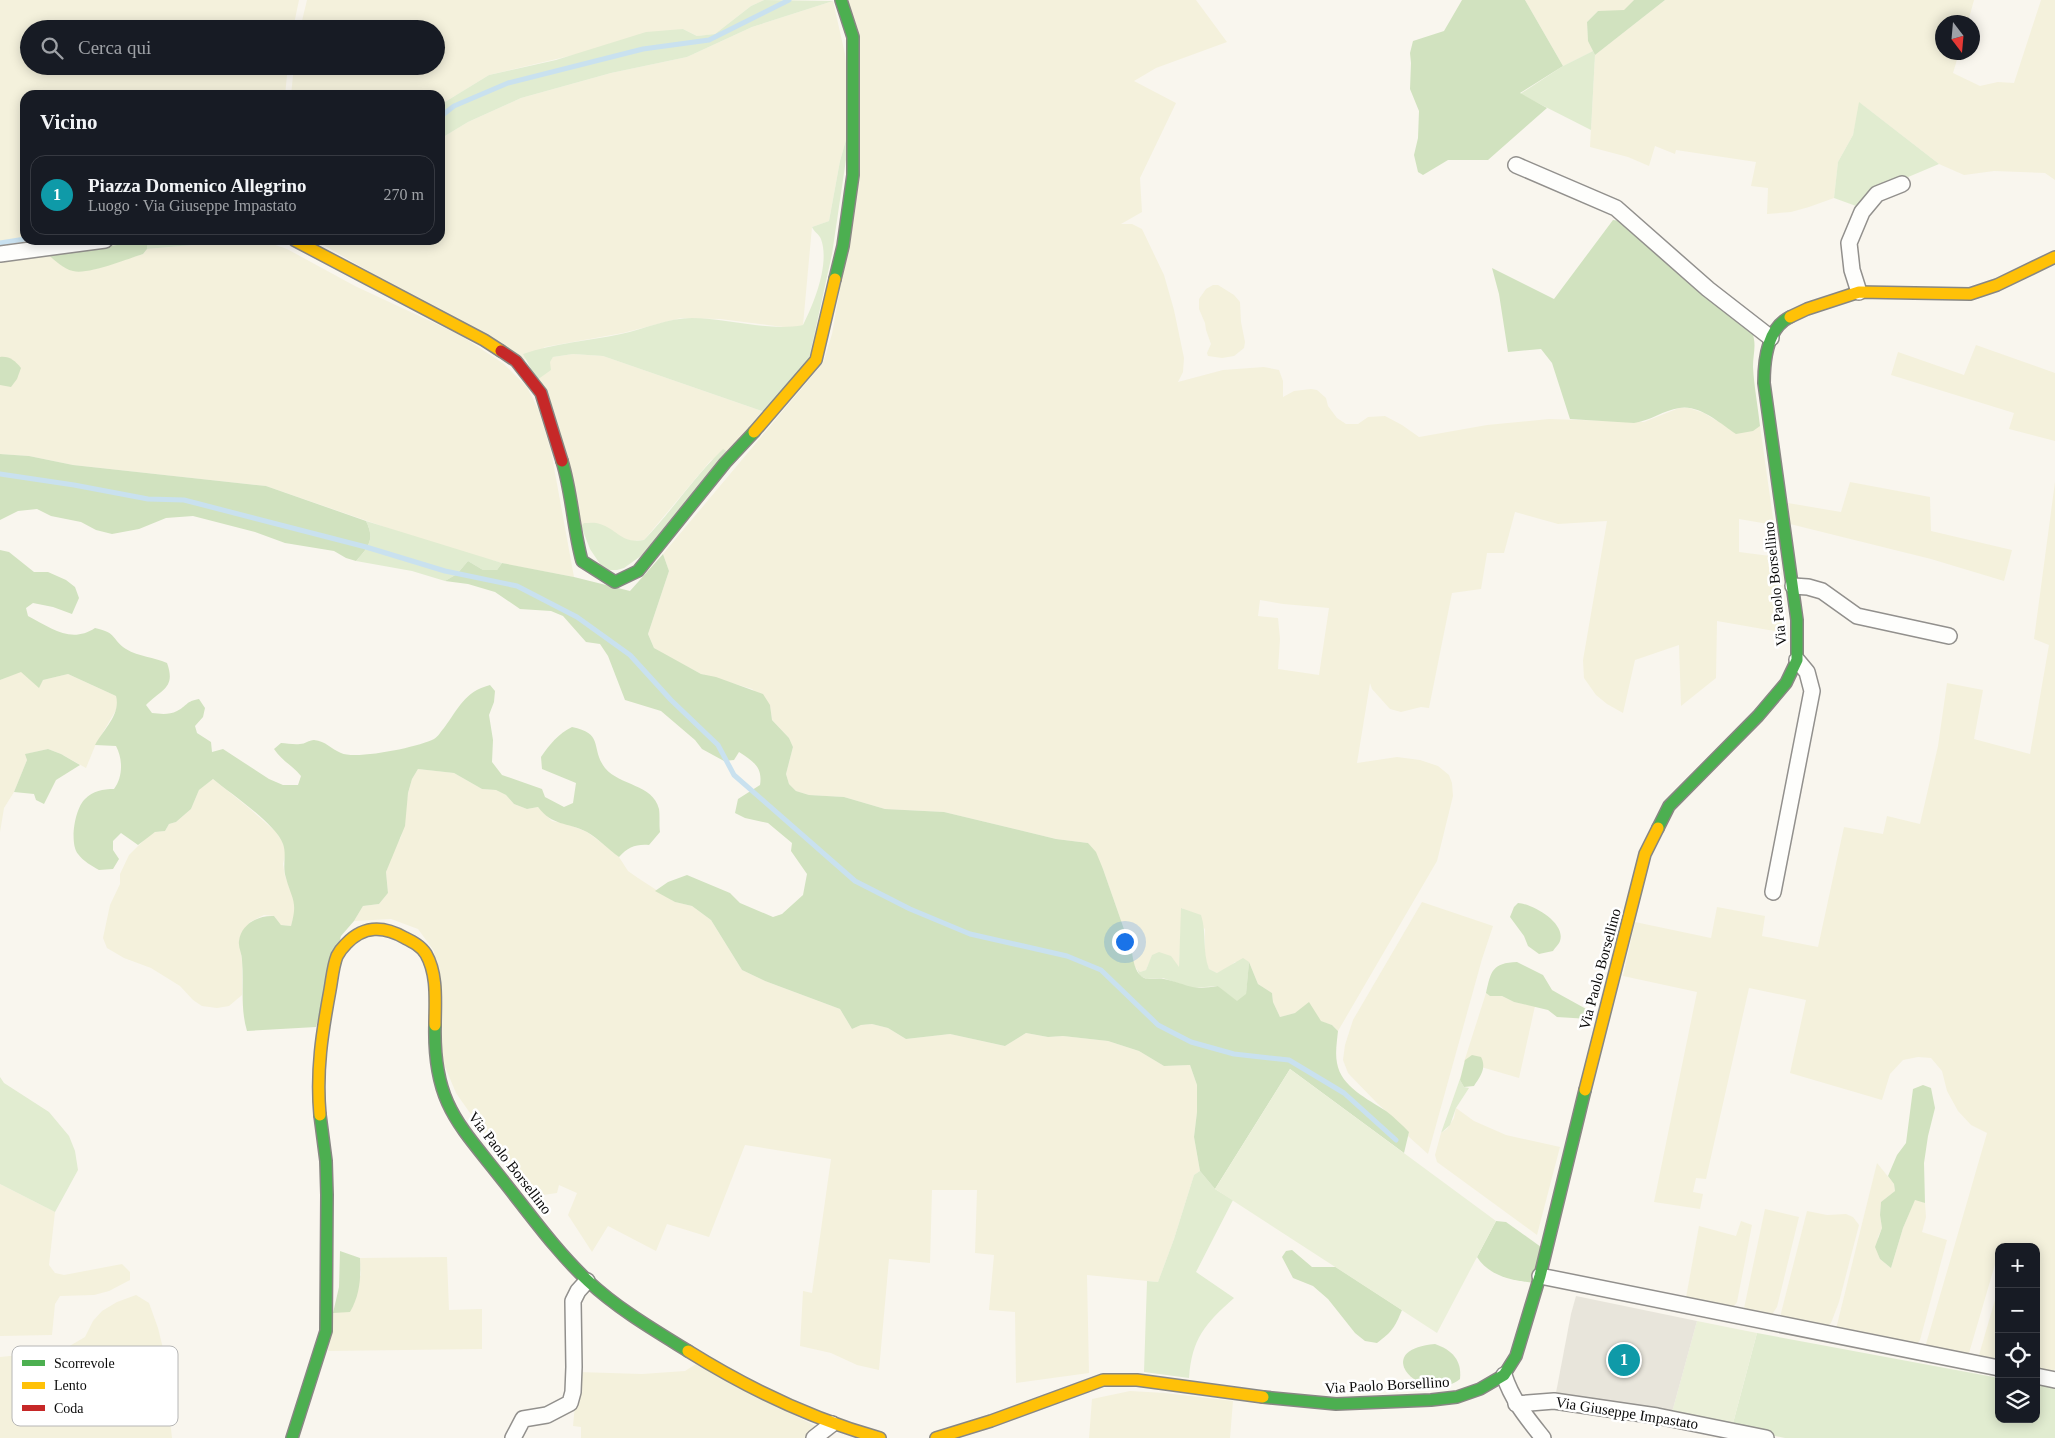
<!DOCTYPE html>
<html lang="it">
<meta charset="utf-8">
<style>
:root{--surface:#171b24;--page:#20242c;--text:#f1f3f6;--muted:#9ea1a6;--line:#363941;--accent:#0f766e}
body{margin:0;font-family:"Times New Roman",serif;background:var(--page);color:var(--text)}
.controls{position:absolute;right:15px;bottom:15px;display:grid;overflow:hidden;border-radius:10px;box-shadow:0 2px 12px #0003}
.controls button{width:45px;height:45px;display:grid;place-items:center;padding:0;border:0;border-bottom:1px solid var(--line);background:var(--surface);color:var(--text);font:25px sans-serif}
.compass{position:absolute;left:1935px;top:15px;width:45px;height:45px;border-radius:50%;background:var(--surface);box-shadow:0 2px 12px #0003;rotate:164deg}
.you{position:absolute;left:1124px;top:941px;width:18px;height:18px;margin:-12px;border:4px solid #fff;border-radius:50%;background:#1a73e8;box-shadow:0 0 0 8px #1a73e833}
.badge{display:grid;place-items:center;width:32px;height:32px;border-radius:50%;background:var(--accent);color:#fff;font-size:16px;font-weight:700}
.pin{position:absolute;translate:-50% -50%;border:2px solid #fff;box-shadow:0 1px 5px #0006}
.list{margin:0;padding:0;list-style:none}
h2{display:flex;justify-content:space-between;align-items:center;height:65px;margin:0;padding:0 20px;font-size:21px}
h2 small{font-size:16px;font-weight:400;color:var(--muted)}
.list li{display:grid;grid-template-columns:32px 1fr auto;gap:15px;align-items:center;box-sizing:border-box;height:80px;margin:0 10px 10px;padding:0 10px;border:1px solid var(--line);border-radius:15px}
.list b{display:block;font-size:19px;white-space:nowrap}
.list p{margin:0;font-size:16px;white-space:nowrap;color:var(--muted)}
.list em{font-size:16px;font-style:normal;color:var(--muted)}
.icon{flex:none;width:28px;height:28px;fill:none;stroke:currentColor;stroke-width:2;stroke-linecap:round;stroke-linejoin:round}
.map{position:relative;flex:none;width:2055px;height:1438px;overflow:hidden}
.search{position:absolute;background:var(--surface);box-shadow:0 2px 12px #0003;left:20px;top:20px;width:425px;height:55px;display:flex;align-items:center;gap:12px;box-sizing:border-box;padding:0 18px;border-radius:28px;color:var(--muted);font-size:19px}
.panel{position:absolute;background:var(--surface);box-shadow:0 2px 12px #0003;left:20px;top:90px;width:425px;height:155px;border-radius:15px}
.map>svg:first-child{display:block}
</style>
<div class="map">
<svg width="2055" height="1438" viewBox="0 0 2055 1438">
<rect width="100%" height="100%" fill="#f9f6ee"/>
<!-- farmland -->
<g fill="#f4f1dc" fill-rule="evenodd">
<path d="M0 0H299L293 29H29V66H288L285 95H25V240H33L0 245Z"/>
<path d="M307 0H764L751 6 715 34 697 36 683 29 489 75 440 105V95H291L294 66H436V29H300Z"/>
<path d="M847 0H1196L1227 42 1156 68 1134 81 1176 103 1140 178 1142 212 1121 224H1132L1142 229 1164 275 1174 310 1184 358 1183 372 1178 382 1223 370 1264 367 1279 370 1283 381V397L1294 391 1311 389 1317 390 1326 398 1328 406 1337 418 1346 424H1358L1368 417 1385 416 1402 425 1419 437 1487 425 1549 419 1644 422 1679 408H1689L1704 413 1717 421 1760 426 1774 525 1739 519V552L1778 557 1786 633 1717 621 1716 678 1681 706 1679 645 1635 660 1623 713 1607 704 1596 695 1584 678 1583 660 1607 521 1558 524 1515 512 1504 553H1487L1481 589 1452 593 1429 708 1421 707 1401 712 1390 709 1372 689 1370 683 1357 763 1397 757 1420 760 1438 766 1449 775 1452 783 1453 796 1437 861 1338 1031 1332 1025 1295 1013 1280 1017 1273 1002 1272 993 1258 984 1249 962H1235L1227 969 1217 973 1209 969 1205 959V929L1182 908 1179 968 1152 956 1146 970 1140 972 1133 965 1132 952 1103 869 1088 843 1056 839 944 812 885 809 844 797 809 795 796 791 789 784 786 774 793 747 789 738 772 720 770 705 752 689 701 674 667 656 654 648 648 634 669 571 663 554 823 363 832 334 849 236ZM1260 600 1283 604 1329 608 1319 675 1278 669 1280 639 1278 618 1258 616Z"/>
<path d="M1525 0H1634L1624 11H1598L1587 22 1588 40 1593 51 1563 66Z"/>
<path d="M1665 0H1974L1968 22H1942V52L1959 53 1953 73 1980 86 1998 82 2014 83 2041 0H2055V180L2045 173 1994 171 1964 175 1939 164 1860 103 1853 135 1838 162 1834 198 1809 207 1791 212 1767 214 1768 188 1751 186 1756 162 1676 150 1675 154 1655 146 1649 166 1628 157 1590 147 1595 55Z"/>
<path d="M833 1 845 54 852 119 840 161 829 221 812 227 803 325 791 328 720 319 681 318 623 333 545 347 523 361 315 240H440V139L468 122 521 98 611 73 687 57 752 27Z"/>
<path d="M246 240H261L287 249 355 286 460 335 504 364 527 387 539 411 551 451 574 577 510 565 476 556 408 535 266 486 73 465 29 456 0 454V260L47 254 64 267 92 270 143 254 147 249 192 245H251Z"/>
<path d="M1213 285H1218L1234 295 1240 302 1241 322 1245 342 1244 348 1234 356 1222 358 1208 356 1207 353 1211 344 1206 330 1205 323 1199 309V299L1206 289Z"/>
<path d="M1976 345 2055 373V441L2009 429 2014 413 1891 375 1898 352 1964 375Z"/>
<path d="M573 354 603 356 765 412 730 453 711 460 644 540 632 541 581 526 537 380 553 357Z"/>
<path d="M1850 482 1930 497 1931 531 2012 550 2004 581 1931 559 1790 524 1788 503 1841 512Z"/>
<path d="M2055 482V1369L2051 1375 2036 1372V1247H1999V1261H1996L1967 1360 1924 1351 1987 1133 1971 1125 1958 1111 1947 1091 1942 1071 1931 1058 1918 1057 1903 1060 1890 1074 1882 1100 1790 1073 1806 1000 1749 988 1706 1179 1696 1178 1693 1192 1703 1194 1700 1209 1654 1202 1697 992 1623 976 1635 922 1711 938 1717 907 1765 916 1762 936 1818 947 1844 827 1883 834 1887 816 1920 824 1938 746 1947 683 1983 690 1974 739 2030 754 2049 645 2034 639Z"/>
<path d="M21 671 39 687 43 680 68 674 116 696 118 703 116 710 95 746 86 768 61 754 48 749 26 754 27 760 14 792 4 808 0 832V680Z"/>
<path d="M418 769 454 773 482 789 496 790 506 795 514 804 527 809 538 807 552 821 567 824 587 832 606 846 619 857 628 871 638 878 675 902 692 906 711 920 742 970 765 981 840 1009 852 1029 861 1025 872 1024 888 1028 906 1039 950 1034 1005 1046 1026 1033 1048 1037 1063 1036 1108 1041 1139 1051 1164 1066 1190 1065 1197 1085V1112L1194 1137 1200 1171 1194 1175 1174 1239 1158 1282 1087 1275 1089 1373 1016 1383 1015 1312 989 1310 994 1255 975 1253 977 1190H932L930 1263 889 1259 879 1370 857 1365 831 1353 800 1346 803 1291 812 1293 831 1159 745 1145 709 1237 667 1224 656 1251 608 1226 592 1252 568 1215 577 1193 559 1185 557 1193 529 1197 456 1093 443 1062 434 951 418 929 391 919 354 921 363 906 379 904 388 893 386 872 394 849 401 837 408 793 412 779Z"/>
<path d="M213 779 249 808 275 831 282 841 286 851 283 864 285 876 294 898 295 911 291 926 281 925 274 916 264 915 250 922 239 941 242 961V995L229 1006 217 1008 202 1006 193 1000 180 986 151 968 124 958 107 948 103 938 110 905 120 884V874L129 855 147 837 155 832 165 831 169 824 176 822 191 809 199 790Z"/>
<path d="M1422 902 1493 926 1482 959 1428 1154 1408 1136 1409 1132 1377 1103 1348 1073 1343 1060 1345 1045 1353 1020Z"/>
<path d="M1486 993 1490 996H1502L1514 1002 1535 1006 1519 1078 1464 1062Z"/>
<path d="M1456 1108 1474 1121 1506 1135 1560 1147 1537 1235 1437 1162 1435 1155 1441 1133 1447 1129 1454 1118Z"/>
<path d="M1877 1163 1894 1184 1895 1191 1881 1202 1880 1215 1882 1228 1878 1237 1880 1259 1891 1268 1903 1228 1915 1199 1925 1203 1926 1217 1922 1232 1947 1240 1920 1340 1913 1349 1836 1329Z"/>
<path d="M0 1184 55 1212 49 1265 55 1273 64 1275 122 1264 130 1272V1280L109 1291 94 1295 60 1296 55 1304 52 1335 0 1336Z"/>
<path d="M1765 1209 1799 1217 1777 1307 1769 1319 1743 1313Z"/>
<path d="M1807 1211 1827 1215 1846 1214 1853 1217 1859 1225 1839 1302 1831 1323 1823 1330 1779 1321Z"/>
<path d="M1741 1221 1752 1225 1737 1302 1730 1311 1685 1303 1699 1226 1736 1236Z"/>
<path d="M447 1257 449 1310 482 1309V1349L328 1351 333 1313 361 1275 360 1258Z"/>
<path d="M1999 1286V1366L1977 1362Z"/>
<path d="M136 1295 149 1303 158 1328 168 1369V1403L172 1438H0V1357L61 1351 85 1337 93 1321 102 1311 117 1302Z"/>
<path d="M696 1364 821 1429 810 1438H581V1427L573 1426 578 1372 642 1374 685 1371Z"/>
<path d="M1130 1391 1165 1393 1233 1401 1230 1438H1089L1092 1399Z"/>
</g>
<!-- green -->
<g fill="#e1ecd0">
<path d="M764 0 833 1 752 27 687 57 611 73 521 98 468 122 440 139V105L489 75 556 60 646 32 683 29 697 36 715 34 751 6Z"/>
<path d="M1593 51 1595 55 1591 130 1520 94 1563 66Z"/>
<path d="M1859 102 1939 164 1875 191 1856 206 1834 198 1838 162 1853 135Z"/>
<path d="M852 119 832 254 809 359 765 412 603 356 573 354 553 357 550 362 551 370 537 380 523 354C555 343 588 341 621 334 644 329 668 318 692 318 728 318 768 332 803 325 814 303 830 264 821 239 819 234 814 232 812 227L829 221 840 161Z"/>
<path d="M160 240H246L252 245H192L147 249 148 241Z"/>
<path d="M723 449 730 453 645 553 624 568 617 570H609L600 564 590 549 581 526 584 523C589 523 595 522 600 524 617 529 621 544 644 540 672 511 694 477 723 449Z"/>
<path d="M366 521 502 563 497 570H483L468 561 457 574 445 581 412 571 356 561C369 547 375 539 366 521Z"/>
<path d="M1181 908 1201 915C1207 933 1202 951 1209 969L1217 973 1243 958 1249 962 1246 995 1237 1002 1218 986 1191 988 1163 978 1147 979 1140 976 1137 969 1140 972 1146 970 1152 955 1159 952 1171 956 1179 967Z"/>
<path d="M1461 1076 1460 1080 1464 1087 1469 1088 1456 1108 1450 1125 1441 1133Z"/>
<path d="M0 1077 4 1083 49 1112 69 1136 75 1151 78 1170 55 1212 0 1184Z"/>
<path d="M1200 1171 1215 1189 1233 1200 1196 1272 1234 1298C1205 1324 1192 1338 1189 1378L1144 1372 1147 1281 1158 1282 1174 1239 1194 1175Z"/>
<path d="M1757 1333 1999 1378V1419H2036V1384L2055 1388V1438H1785L1732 1427Z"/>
</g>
<!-- forest -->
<g fill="#d1e2bf">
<path d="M1462 0H1525L1563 66 1520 93 1547 108 1488 160H1448L1423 175 1418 172 1414 155 1418 138 1419 111 1410 89 1411 63 1410 53 1413 41 1444 31Z"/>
<path d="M1634 0H1665L1595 55 1588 41 1587 22 1598 11 1624 10Z"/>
<path d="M1613 220 1621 221 1752 332C1757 345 1753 353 1753 367 1754 386 1758 407 1760 426L1753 431 1736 434C1721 424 1699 404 1679 408 1664 410 1650 421 1634 423L1570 419 1552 363 1541 349 1508 352 1499 294 1492 268 1554 299Z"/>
<path d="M148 241 147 249 143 254C127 259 88 275 73 271 63 269 55 260 47 254Z"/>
<path d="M0 357C10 356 15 361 21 368L17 379 11 387 0 385Z"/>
<path d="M0 454 29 456 73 465 266 486 366 521C375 539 369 547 356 561L346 558 334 551 285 543 255 532 193 516 166 518 139 529 112 534 96 530 81 522 51 516 37 509 18 511 0 520Z"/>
<path d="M0 550 9 552 34 572H48L66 580 75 587 79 598 72 614 53 607 33 603 26 608 28 616C51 628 71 644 95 628 118 633 111 639 126 649 139 657 154 657 167 663 176 688 162 689 146 705L152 713C161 714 169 715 177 711 187 706 186 701 199 699L205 708 203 717 195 726 197 733 211 742 212 752 223 749 269 779 283 785H298L301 776C292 765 283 762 274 749L281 743C287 743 294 745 300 744 305 744 309 740 314 740 326 741 331 749 341 753 356 760 419 747 434 739 438 737 441 731 444 728 459 708 464 692 490 685L495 691 494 702 489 715 493 740 492 762 502 775 542 789 545 797 564 807 573 803 576 783 542 769 541 757C550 744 558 734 572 727 605 734 590 748 605 768 620 786 653 784 659 809 660 816 659 825 660 832L649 845C636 844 628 847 619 857 608 849 599 839 587 832 567 822 552 826 538 807L527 809 514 804 506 795 496 790 482 789 454 773 418 769 412 779 408 793 405 826 386 872 388 893 379 904 363 906 354 921 341 936 316 1027 247 1031C240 1008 244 984 242 960 242 954 238 947 239 941 241 924 259 915 274 916L281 925 291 926C298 901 292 900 286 878 282 866 287 855 283 844 275 823 231 794 213 779L199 790 191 809 176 822 169 824 165 831 155 832 138 845 121 833 113 841V850L119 859 113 869 99 870C92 866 83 861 78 854 69 843 75 808 85 799 93 791 103 789 114 789 123 777 123 759 116 746L95 745C103 730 121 715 116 696L68 674 43 680 39 688 21 672 0 680Z"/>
<path d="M663 554 669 571 648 634 654 648 701 674 716 677 763 694 770 705 772 720 789 738 793 747 786 774 789 784 796 791 809 795 844 797 885 809 944 812 1056 839 1088 843 1096 852 1103 869 1132 952C1133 960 1135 971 1141 976 1148 982 1156 977 1164 979 1188 984 1190 991 1218 986L1237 1001 1246 994 1249 962 1258 984 1272 993 1273 1002 1280 1017 1295 1013 1309 1002 1321 1021 1332 1025 1338 1031C1337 1041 1335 1053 1337 1063 1341 1087 1368 1099 1386 1111 1394 1117 1402 1125 1409 1132L1404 1153 1290 1069 1215 1189 1200 1171 1194 1137 1197 1112V1085L1190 1065 1164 1066 1139 1051 1108 1041 1063 1036 1048 1037 1026 1033 1005 1046 950 1034 906 1039 888 1028 872 1024 861 1025 852 1029 840 1009 765 981 742 970 711 920 692 906 675 902 655 891 668 882 687 875 730 893 740 903 773 917 782 914 803 895 807 874 791 851 792 843 768 823 745 818 735 813 738 799 760 785C763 767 753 761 739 752L734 760 724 761 702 749 695 740 661 711 625 700 608 656 600 644 586 642 563 616 551 611 520 609 495 592 468 584 445 581 457 574 468 561 483 570H497L502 563 574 577 630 591Z"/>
<path d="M48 749 61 754 80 765 56 780 44 804 36 800 34 794 14 792 27 760 25 754Z"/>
<path d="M1518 903C1533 904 1566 923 1560 941 1559 944 1555 948 1553 951L1539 954 1528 946 1524 936 1510 917 1514 907Z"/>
<path d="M1517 962 1543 975 1552 990 1559 994 1588 1010 1589 1019 1557 1017 1548 1010 1514 1002 1502 996H1490L1486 993C1491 971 1492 963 1517 962Z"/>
<path d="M1472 1055 1481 1057C1487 1068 1480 1077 1474 1086L1464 1087 1460 1080 1465 1060Z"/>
<path d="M1923 1085 1931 1088 1935 1108 1928 1136 1924 1163 1925 1203 1915 1200 1903 1228 1891 1268 1880 1259 1875 1247 1882 1228 1880 1215 1881 1202 1895 1191 1894 1184 1888 1176 1897 1155 1906 1143 1913 1089Z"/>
<path d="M1496 1221 1506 1222 1541 1247 1534 1283C1512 1280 1490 1277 1477 1257Z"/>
<path d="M1292 1250 1312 1267H1336L1402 1310C1395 1327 1392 1332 1377 1343L1365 1341 1355 1333 1328 1299 1313 1286 1293 1278 1282 1257 1286 1251Z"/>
<path d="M340 1251 360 1258C361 1278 360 1295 350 1312L333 1313 339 1287Z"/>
<path d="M1435 1344C1452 1350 1462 1360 1460 1379 1425 1407 1366 1350 1435 1344Z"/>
</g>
<!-- pitch -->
<g fill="#ebf0d9">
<path d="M1290 1069 1496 1221 1437 1333 1215 1189Z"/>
<path d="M1697 1321 1757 1333 1732 1427 1671 1416Z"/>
</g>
<!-- plaza -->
<path fill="#e8e5db" d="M1576 1296 1697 1321 1671 1416 1555 1398 1571 1314Z"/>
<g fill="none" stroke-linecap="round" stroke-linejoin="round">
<!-- stream -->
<g stroke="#c9e1ef" stroke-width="5">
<path d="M440 117 454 106 508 83 643 49 709 40 789 0"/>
<path d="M0 243 25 239"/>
<path d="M0 474 74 485 148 499 184 500 366 547 445 571 517 586 577 617 630 655 671 700 718 745 734 775 855 881 910 909 970 934 1067 956 1101 970 1158 1025 1191 1042 1234 1054 1289 1060 1344 1093 1396 1140"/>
</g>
<defs>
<g id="street">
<path d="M1516 165 1616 208 1708 289 1771 338"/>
<path d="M0 254 105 240"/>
<path d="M1859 292 1852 270 1849 243 1862 212 1877 194 1902 184"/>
<path d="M1793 586 1808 587 1822 591 1857 616 1949 636"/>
<path d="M1773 892 1812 691 1807 672 1797 660"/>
<path d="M1540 1276 1999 1368"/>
<path d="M1504 1375C1512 1400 1527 1418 1543 1438"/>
<path d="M2036 1376 2055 1380"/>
<path d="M1516 1404 1554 1401 1657 1416 1766 1438"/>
<path d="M513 1438 523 1419 547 1415 570 1403 573 1392 574 1367 573 1301 578 1291 587 1281"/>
<path d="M814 1438 832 1424"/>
</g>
<g id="fast">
<path d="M835 279 843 246 853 175V37L841 0"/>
<path d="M562 461C572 493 573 528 582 561L615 582 638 571 725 463 754 432"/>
<path d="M1658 828 1669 806 1758 716 1786 683 1797 660V620L1764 383C1764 360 1767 328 1790 317"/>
<path d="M435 1025C433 1105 460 1125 505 1183 532 1217 557 1252 588 1281 618 1309 654 1330 688 1351"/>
<path d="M1263 1397 1336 1404 1431 1400 1457 1397 1480 1389 1504 1375 1516 1356 1540 1276 1585 1090"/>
<path d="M292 1438 326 1331 327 1195 326 1161 320 1115"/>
</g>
<g id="slow">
<path d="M294 240 484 340 501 351"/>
<path d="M1790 317 1807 309 1859 292 1970 294 1997 285 2055 257"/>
<path d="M754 432 816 360 835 279"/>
<path d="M1585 1090 1645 854 1658 828"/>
<path d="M320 1115C316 1071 322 1033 330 990 332 979 333 966 337 956 339 952 343 947 346 944 364 925 384 926 405 938 413 942 421 946 426 954 438 975 435 1002 435 1025"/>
<path d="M688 1351C749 1389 811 1419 880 1438"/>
<path d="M936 1438 991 1421 1103 1380H1137L1263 1397"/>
</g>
<path id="jam" d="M501 351 516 361 541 393 562 461"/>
</defs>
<!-- street casing -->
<use href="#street" stroke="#92908d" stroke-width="18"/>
<!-- fast casing -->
<use href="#fast" stroke="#888783" stroke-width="14"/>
<!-- slow casing -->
<use href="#slow" stroke="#888783" stroke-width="14"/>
<!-- jam casing -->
<use href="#jam" stroke="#888783" stroke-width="14"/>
<!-- street -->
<use href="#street" stroke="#fefefc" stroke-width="15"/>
<!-- fast -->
<use href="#fast" stroke="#4caf50" stroke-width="11"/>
<!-- slow -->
<use href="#slow" stroke="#ffc107" stroke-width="11"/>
<!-- jam -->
<use href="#jam" stroke="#c62828" stroke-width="11"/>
</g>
<g text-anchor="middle" stroke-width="5" stroke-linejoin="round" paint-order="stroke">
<!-- street labels -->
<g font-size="15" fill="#0a0a0a" stroke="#fff">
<text transform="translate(1775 584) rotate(-96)" y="5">Via Paolo Borsellino</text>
<text transform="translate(1600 969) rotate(-75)" y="5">Via Paolo Borsellino</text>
<text transform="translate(510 1163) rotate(52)" y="5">Via Paolo Borsellino</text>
<text transform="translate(1387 1385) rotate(-3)" y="5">Via Paolo Borsellino</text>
<text transform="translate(1627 1413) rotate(9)" y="5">Via Giuseppe Impastato</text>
</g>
</g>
<!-- legend -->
<rect x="12" y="1346" width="166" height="80" rx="8" fill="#fff" stroke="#b6b6b6" stroke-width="1"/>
<rect x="22" y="1360" width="23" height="6" fill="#4caf50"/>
<rect x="22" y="1382" width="23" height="7" fill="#ffc107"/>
<rect x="22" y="1405" width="23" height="6" fill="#c62828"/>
<g font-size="14" fill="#0a0a0a">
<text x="54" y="1368">Scorrevole</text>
<text x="54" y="1390">Lento</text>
<text x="54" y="1413">Coda</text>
</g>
</svg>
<div class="controls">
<button>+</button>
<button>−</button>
<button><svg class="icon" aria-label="locate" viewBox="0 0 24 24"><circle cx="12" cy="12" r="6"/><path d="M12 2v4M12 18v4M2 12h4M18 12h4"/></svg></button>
<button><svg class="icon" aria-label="layers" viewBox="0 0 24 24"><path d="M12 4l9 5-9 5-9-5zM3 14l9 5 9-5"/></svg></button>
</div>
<svg class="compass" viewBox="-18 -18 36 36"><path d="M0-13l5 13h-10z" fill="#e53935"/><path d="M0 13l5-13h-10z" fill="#9ea1a6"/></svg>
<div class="you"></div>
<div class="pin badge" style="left:1624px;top:1360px;background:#0f9aa8">1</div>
<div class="search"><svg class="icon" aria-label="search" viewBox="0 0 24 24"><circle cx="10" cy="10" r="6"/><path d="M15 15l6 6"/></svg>Cerca qui</div>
<section class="panel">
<h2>Vicino<small></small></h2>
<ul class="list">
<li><span class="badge" style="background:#0f9aa8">1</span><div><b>Piazza Domenico Allegrino</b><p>Luogo · Via Giuseppe Impastato</p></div><em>270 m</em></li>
</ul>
</section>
</div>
